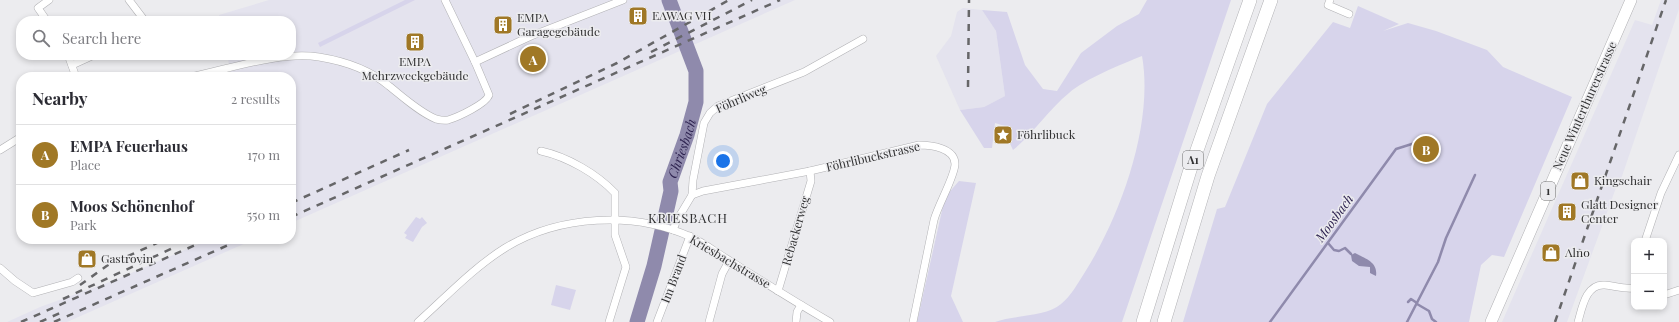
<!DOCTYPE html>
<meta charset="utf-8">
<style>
:root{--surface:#fff;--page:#f7f7f7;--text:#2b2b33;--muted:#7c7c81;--line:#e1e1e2;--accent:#a07826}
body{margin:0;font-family:"Playfair Display",serif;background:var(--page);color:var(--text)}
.controls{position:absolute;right:12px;bottom:12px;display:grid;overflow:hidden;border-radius:8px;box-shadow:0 2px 6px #0003}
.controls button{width:36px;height:36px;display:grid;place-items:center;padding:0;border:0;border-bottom:1px solid var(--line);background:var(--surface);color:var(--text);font:20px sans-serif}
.you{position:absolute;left:723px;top:161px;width:14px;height:14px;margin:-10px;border:3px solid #fff;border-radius:50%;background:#1a73e8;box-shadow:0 0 0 6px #1a73e833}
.badge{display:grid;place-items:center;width:26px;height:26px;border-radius:50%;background:var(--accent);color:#fff;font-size:13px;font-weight:700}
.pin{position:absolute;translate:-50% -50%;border:2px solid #fff;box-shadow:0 1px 4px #0006}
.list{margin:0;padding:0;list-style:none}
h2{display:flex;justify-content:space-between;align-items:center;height:52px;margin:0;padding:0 16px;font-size:17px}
h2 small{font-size:13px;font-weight:400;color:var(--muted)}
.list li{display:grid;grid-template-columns:26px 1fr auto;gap:12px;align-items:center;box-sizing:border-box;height:60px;padding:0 16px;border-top:1px solid var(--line)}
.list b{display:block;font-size:15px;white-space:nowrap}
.list p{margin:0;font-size:13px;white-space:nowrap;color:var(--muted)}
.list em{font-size:13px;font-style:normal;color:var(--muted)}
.icon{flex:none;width:22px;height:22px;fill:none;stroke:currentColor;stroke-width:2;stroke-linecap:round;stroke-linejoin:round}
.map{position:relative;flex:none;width:1679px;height:322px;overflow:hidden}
.search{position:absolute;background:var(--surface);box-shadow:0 2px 6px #0003;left:16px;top:16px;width:280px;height:44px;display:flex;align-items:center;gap:10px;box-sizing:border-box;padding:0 14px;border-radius:16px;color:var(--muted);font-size:15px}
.panel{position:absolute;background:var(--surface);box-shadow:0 2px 6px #0003;left:16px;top:72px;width:280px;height:172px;border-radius:16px}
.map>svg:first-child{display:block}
</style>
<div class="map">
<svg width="1679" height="322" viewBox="0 0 1679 322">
<rect width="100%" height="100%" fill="#ececef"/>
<!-- built -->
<g fill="#e4e3ee">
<path d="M269 0H795L291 223V77H232L227 55H291V21H220L219 15Z"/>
<path d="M1661 0H1679V9L1619 185H1617L1567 322H1502L1635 20 1652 25Z"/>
<path d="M963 8 982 10 996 31 1005 96 984 107 960 110 936 56 951 36 957 12Z"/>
<path d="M210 239H255L67 322H7L40 307 115 280Z"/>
</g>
<!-- green -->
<g fill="#d7d4eb">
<path d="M405 0H415L320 47 318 43Z"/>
<path d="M1147 0H1231L1122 322H995C1013 315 1046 317 1061 304 1071 296 1078 283 1085 272 1121 215 1154 123 1142 56 1122 64 1085 79 1069 93 1048 110 1035 132 1013 150L1006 135 1008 127 995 123 992 148H984L960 110 984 107 1005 96 996 31 982 10 1007 12 1025 65 1043 89 1057 91 1081 53 1117 26 1139 14Z"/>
<path d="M1358 6 1399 24 1383 31 1408 23 1436 31 1487 50 1503 67 1572 97 1504 257 1492 255 1481 265 1469 322H1183L1217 209 1225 207 1267 104 1333 22 1350 28Z"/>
<path d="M959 181 976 183 951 296 963 322H917L945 197Z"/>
<path d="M416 217 420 219 422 217 427 223 422 227 413 242 405 238 407 235 404 233Z"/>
<path d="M556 285 576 290 570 310 551 305Z"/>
</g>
<!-- water -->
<path fill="#8f8aac" d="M1355 253C1366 259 1378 262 1376 276L1370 273V267L1359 266 1352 261 1351 255Z"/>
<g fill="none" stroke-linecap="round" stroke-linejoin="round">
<!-- stream -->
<g stroke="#8f8aac" stroke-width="2.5">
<path d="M1328 243 1334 250 1339 251 1345 248 1351 254"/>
<path d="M1408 302 1411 299 1417 303"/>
<path d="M1417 304 1429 311 1432 319 1436 322"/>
<path d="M1270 322 1396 149 1415 143H1425"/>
<path d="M1407 322 1438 262 1446 238 1475 175"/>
</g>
<!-- river -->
<path stroke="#8f8aac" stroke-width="15" id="s1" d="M637 322 654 266 671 191 670 182 687 135 696 102V71L669 0"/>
<defs>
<g id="street">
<path d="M129 0 145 21"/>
<path d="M1330 0 1328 5 1349 14"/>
<path d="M47 21 38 8 49 0"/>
<path d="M68 55 76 77"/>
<path d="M475 62 531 36 623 0"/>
<path d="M72 65 94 55"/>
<path d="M190 77C230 69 279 51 319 57 344 61 370 70 389 86 403 97 419 112 436 119 440 120 444 121 448 120 458 117 486 104 489 95L475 62 445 0"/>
<path d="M0 150 21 137"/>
<path d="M541 151C568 157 597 174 615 193V235L626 267 609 322"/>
<path d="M692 195 703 191 810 171 919 145C931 145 955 148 955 164 955 176 938 205 934 220L913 322"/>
<path d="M673 230 677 220 692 195 693 180 704 123 710 113 718 106 804 72 863 39"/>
<path d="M1645 241 1661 193 1679 155"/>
<path d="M0 268 15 281 33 293 72 282 78 278"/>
<path d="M778 291 811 181 810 171"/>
<path d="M1664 295 1679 290"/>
<path d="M418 322C446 297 473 268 505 248 559 215 634 211 691 237 706 244 718 254 732 262 765 283 797 303 830 322"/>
<path d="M657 322 690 236"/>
<path d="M709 322 722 274 729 261"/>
<path d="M796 322 797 312 801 305"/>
<path d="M1578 322C1582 308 1586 283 1605 285 1615 286 1623 289 1633 288"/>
</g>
<path id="primary" d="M1491 322 1631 0"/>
<g id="highway">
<path d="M1143 322 1190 170 1250 0"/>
<path d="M1164 322 1208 176 1271 0"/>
</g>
</defs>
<!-- street casing -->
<use href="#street" stroke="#b1b1b4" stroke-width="8"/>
<!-- primary casing -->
<use href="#primary" stroke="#b1b1b4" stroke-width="12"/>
<!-- highway casing -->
<use href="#highway" stroke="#b1b1b4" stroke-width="14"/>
<!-- street -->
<use href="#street" stroke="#fff" stroke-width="7"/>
<!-- primary -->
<use href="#primary" stroke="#fff" stroke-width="11"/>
<!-- highway -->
<use href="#highway" stroke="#fff" stroke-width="13"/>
<!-- rail -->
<g stroke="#666668" stroke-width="2.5" stroke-dasharray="7 7" stroke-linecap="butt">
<path d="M651 52 752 0"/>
<path d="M968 87 969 0"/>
<path d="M510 114 617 63 729 0"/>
<path d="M291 203 409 150"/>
<path d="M291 217 780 0"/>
<path d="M80 285 108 265 166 239"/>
<path d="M63 299 175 247"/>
<path d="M21 322 209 239"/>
<path d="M40 322 60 313"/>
<path d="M54 322 242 239"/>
<path d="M1555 322 1666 0"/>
</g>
</g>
<!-- icons -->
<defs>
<symbol id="building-square" viewBox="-11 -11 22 22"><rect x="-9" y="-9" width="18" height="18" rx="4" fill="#a07826" stroke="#ececef"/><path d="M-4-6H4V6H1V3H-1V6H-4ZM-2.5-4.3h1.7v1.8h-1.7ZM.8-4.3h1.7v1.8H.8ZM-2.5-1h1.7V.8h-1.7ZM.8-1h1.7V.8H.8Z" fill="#fff"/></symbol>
<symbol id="sight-square" viewBox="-11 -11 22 22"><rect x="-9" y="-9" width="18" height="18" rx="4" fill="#a07826" stroke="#ececef"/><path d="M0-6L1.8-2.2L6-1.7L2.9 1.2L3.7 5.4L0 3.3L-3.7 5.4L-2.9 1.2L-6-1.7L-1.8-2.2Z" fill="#fff"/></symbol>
<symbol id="shop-square" viewBox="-11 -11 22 22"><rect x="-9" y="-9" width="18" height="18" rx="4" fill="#a07826" stroke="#ececef"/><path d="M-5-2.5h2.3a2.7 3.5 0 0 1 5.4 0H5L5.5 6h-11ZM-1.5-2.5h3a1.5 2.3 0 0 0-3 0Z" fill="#fff"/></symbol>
</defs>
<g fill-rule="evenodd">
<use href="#building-square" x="627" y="5" width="22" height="22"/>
<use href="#building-square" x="492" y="14" width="22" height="22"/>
<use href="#building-square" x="404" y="31" width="22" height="22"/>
<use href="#sight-square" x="992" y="124" width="22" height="22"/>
<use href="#shop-square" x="1569" y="170" width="22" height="22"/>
<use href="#building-square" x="1556" y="201" width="22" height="22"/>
<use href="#shop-square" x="1540" y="242" width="22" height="22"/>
<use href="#shop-square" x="76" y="248" width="22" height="22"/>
</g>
<g text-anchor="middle" stroke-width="3" stroke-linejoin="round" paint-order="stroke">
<!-- shield labels -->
<g fill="#ececef" stroke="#6a6a6b" stroke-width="1">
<rect x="1183" y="151" width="20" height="18" rx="3"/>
<rect x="1541" y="182" width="14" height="18" rx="3"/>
</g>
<g font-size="11" font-weight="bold" fill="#323233">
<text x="1193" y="164">A1</text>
<text x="1548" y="195">1</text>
</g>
<!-- poi labels -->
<g font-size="12" fill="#323233" stroke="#ececef" text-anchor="start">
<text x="652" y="20">EAWAG VH</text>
<text x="517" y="22">EMPA<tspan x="517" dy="14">Garagegebäude</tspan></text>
<text x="415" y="66" text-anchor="middle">EMPA<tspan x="415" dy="14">Mehrzweckgebäude</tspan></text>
<text x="1017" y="139">Föhrlibuck</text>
<text x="1594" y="185">Kingschair</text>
<text x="1581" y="209">Glatt Designer<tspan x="1581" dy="14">Center</tspan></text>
<text x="1565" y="257">Alno</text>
<text x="101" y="263">Gastrovin</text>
</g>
<!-- street labels -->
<g font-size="12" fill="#323233" stroke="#ececef">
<text transform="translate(741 99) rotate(-23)" y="4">Föhrliweg</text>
<text transform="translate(1585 106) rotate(-66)" y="4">Neue Winterthurerstrasse</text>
<text transform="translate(873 157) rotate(-13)" y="4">Föhrlibuckstrasse</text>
<text transform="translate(796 231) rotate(-74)" y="4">Rebackerweg</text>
<text transform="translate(730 262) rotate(31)" y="4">Kriesbachstrasse</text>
<text transform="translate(674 279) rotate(-69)" y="4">Im Brand</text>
</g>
<!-- water labels -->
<g font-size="13" font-style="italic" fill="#2d224f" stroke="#ececef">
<text dy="5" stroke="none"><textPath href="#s1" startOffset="180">Chriesbach</textPath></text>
<text transform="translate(1334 218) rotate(-54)" y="5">Moosbach</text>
</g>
<!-- neighbourhood labels -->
<g font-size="13" letter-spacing="1" fill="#323233" stroke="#ececef">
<text x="688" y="223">KRIESBACH</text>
</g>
</g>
</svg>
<div class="controls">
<button>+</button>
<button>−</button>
</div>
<div class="you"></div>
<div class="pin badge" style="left:533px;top:59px">A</div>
<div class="pin badge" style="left:1426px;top:149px">B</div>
<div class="search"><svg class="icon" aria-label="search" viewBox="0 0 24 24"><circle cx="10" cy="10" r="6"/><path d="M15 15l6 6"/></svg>Search here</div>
<section class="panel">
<h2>Nearby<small>2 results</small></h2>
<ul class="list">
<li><span class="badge">A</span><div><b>EMPA Feuerhaus</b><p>Place</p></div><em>170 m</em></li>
<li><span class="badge">B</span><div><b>Moos Schönenhof</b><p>Park</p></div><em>550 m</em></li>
</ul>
</section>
</div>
